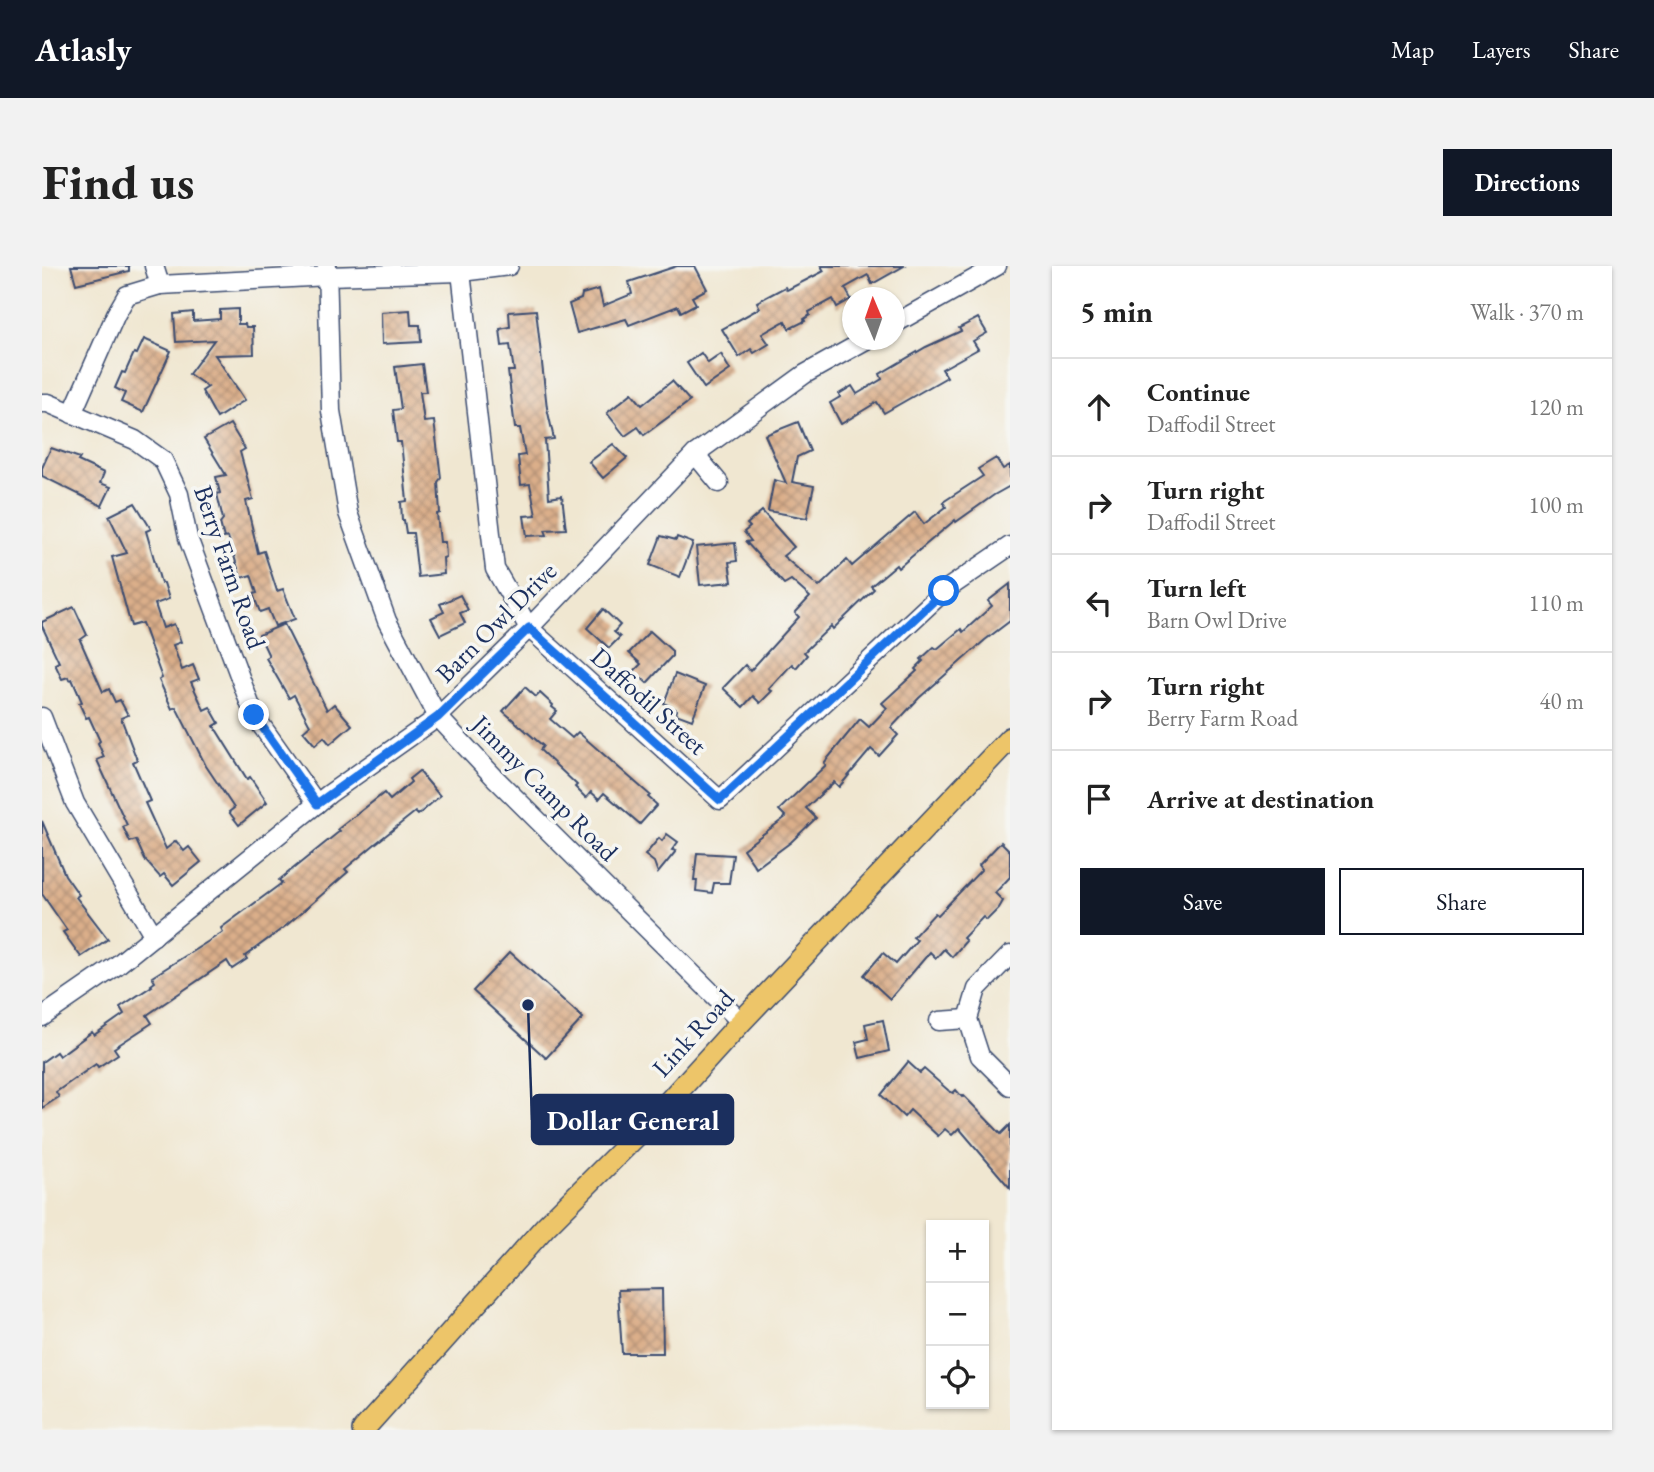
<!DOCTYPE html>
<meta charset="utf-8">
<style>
:root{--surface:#fff;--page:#f2f2f2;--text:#222;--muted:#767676;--line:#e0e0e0;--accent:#111827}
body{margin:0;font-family:"EB Garamond",serif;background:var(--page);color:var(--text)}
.controls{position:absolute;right:21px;bottom:21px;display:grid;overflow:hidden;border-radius:0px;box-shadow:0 2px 5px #0004}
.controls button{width:63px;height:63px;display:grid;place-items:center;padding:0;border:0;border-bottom:2px solid var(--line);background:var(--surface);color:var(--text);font:35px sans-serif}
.compass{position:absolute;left:800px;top:21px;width:63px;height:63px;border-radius:50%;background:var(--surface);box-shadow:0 2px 5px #0004;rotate:358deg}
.stop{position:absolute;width:21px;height:21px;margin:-16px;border:5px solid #1a73e8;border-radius:50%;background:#fff}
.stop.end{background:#1a73e8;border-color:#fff;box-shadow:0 2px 7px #0008}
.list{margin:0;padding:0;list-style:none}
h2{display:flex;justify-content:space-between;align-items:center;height:91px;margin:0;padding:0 28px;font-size:30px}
h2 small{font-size:23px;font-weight:400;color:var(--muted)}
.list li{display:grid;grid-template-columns:46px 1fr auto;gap:21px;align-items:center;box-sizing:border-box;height:98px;padding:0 28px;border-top:2px solid var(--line)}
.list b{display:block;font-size:26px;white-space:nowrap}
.list p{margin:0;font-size:23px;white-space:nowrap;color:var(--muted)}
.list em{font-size:23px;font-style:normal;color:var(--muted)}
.actions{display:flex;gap:14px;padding:21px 28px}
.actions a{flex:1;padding:16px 0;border:2px solid var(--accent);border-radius:0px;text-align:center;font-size:24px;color:var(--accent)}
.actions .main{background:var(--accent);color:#fff}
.icon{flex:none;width:38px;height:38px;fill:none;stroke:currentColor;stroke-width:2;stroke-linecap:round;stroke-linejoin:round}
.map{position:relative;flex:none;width:968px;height:1164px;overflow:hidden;border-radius:0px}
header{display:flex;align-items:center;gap:42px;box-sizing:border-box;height:98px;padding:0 35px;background:var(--accent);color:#fff}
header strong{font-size:33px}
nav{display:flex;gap:38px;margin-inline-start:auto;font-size:24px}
.intro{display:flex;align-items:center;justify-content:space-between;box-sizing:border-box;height:168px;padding:0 42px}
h1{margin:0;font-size:49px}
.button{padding:18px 32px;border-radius:0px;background:var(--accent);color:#fff;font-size:24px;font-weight:700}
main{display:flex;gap:42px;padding:0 42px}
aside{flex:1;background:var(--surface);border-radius:0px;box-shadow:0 2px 5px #0004}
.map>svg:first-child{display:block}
</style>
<header>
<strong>Atlasly</strong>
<nav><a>Map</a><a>Layers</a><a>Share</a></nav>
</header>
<div class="intro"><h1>Find us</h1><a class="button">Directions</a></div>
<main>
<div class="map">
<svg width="968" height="1164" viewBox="0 0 968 1164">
<defs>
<pattern id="building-cross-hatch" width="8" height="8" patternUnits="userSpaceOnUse" patternTransform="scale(1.75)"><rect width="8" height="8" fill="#dbaf8a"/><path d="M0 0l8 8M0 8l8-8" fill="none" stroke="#b18f74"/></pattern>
</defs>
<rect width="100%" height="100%" fill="#f6f6f2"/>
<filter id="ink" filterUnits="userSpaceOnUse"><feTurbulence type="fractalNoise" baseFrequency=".0143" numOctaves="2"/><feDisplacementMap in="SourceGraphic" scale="14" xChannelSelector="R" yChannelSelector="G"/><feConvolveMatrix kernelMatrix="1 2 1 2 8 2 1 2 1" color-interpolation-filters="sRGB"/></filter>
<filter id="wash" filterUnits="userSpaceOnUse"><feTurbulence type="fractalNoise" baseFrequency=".00686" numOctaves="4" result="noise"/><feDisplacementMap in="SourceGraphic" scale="28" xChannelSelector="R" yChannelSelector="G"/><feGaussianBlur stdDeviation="1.57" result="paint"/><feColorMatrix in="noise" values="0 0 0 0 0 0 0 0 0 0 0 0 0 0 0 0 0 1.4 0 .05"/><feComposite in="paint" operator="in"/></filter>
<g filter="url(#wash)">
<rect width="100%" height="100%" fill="#f0e7d1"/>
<g id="blocks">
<!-- building -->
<g fill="url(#building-cross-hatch)">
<path d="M29 0H87V5L34 18Z"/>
<path d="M635 0H653L665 23 650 31 654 38 639 46 636 40 587 59 584 53 535 67 527 38 539 33 540 28 557 23 561 40 590 28 587 16Z"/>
<path d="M779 0H862L830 18 826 9 803 22 809 33 795 41 791 33 767 46 768 49 762 53 763 55 747 63 743 55 720 68 727 78 712 87 709 83 697 91 680 63 718 42 715 36 743 21 745 24 782 5Z"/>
<path d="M196 43V58H203L204 61H211L212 88 173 89 203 134 175 152 160 125 166 121 147 108 172 74 134 76 132 48 151 46V55L178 53V44Z"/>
<path d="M368 44 369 59H378L379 76 340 78 339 46Z"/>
<path d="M494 44 505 142 512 173 503 174 507 232 520 230 524 263 503 264 505 269 485 270 482 250 494 249 488 218 479 219 476 190 483 189 478 162H473L466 105H472L468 79 460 80 458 63 468 61 467 46Z"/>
<path d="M936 52 945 67 931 75 936 83 900 103 905 111 842 147 835 136 799 158 788 137 798 131 797 128 810 120 815 128 840 113 838 108 884 81 919 65 917 62Z"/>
<path d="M102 73 129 85 101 146 79 136 83 127 73 122 80 106 83 107 92 87 95 88Z"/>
<path d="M659 87 666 97 679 88 688 104 662 122 645 97Z"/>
<path d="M380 98 384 126H378L382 156 392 155 399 212 396 216 398 247 395 248 398 276H403L404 291 401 292 402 308 376 311 371 267H364L362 254H360L359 236 365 235 359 176H355L351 144 359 143 353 101Z"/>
<path d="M630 115 648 135 602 169 596 161 583 170 565 147 590 127 600 139Z"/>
<path d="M756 156 768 185 755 191 750 216 772 220 765 252 726 245 732 214 744 217 723 169Z"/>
<path d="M188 158 203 183 198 186 211 233 204 235 216 287 222 285 235 325 241 323 253 353 233 360 226 343 218 346 211 328 215 327 209 309 199 312 186 271 182 272 178 257 181 253 175 228 178 227 174 211 184 209 162 173Z"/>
<path d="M571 178 585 192 561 212 547 196Z"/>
<path d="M9 182 38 192 36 195 62 207 58 217 69 221 60 240 0 210V202Z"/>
<path d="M954 192 961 203 968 199V220L952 229 914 256 913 254 856 302 854 299 829 320 832 323 791 363 789 360 762 386 765 389 754 402 750 398 727 423 730 425 718 437 711 430 701 441 681 422 703 399 708 405 757 351 753 347 768 331 749 314 742 318 704 276 709 275 702 266 708 261 705 258 720 245 752 281 741 290 777 321 805 294 810 300 873 246 882 258 904 241 901 236 941 210 936 203Z"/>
<path d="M93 237 109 263 104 265 119 317H122L127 333 113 338 121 362 132 358 139 376 131 379 140 404 151 399 157 413 149 416 162 444 168 441 177 457 172 460 205 513 208 511 225 536 197 559 187 546 192 542 164 500 134 441 130 443 117 414 120 412 100 357 89 360 70 291 85 287 67 250Z"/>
<path d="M619 270 634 274 635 271 651 277 638 311 608 299Z"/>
<path d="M693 277 695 295 687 296 690 316 658 319 654 281Z"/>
<path d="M968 318V355L943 374 877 432 849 462 856 469 837 490 829 483 797 521 792 516 764 542 774 552 749 576 714 602 701 583 744 551 737 544 784 499 782 497 818 453 827 461 845 442 840 437 875 405 873 403 881 395 879 393 892 381 895 383 919 363 921 366 950 340 946 335Z"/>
<path d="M418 329 426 344 418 347 423 357 398 369 389 352 402 346 398 338Z"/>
<path d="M32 341 45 369 38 374 61 426 67 423 73 436 78 434 86 449 79 452 95 494 91 496 108 535 103 537 124 583 134 575 142 585 147 581 159 596 131 619 122 608 118 611 103 594 94 574 88 576 81 561 85 559 55 494 62 491 56 477 58 475 47 451 44 452 37 437 40 436 30 413 27 414 26 411 20 413 13 398 17 396 0 360V356Z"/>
<path d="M561 343 578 359 572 366 578 371 567 382 545 362Z"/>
<path d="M242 358 285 444 292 438 310 459 288 478 282 471 273 479 261 465 268 459 252 429 247 432 224 392 227 390 217 369Z"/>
<path d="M608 365 630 385V390L605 417 592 405 599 398 587 387Z"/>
<path d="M633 408 663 420 650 454 634 448 635 444 622 437Z"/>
<path d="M483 421 494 431 498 427 511 439 510 441 515 445 508 453 530 472 536 466 608 529 606 531 615 539 598 558 562 527 557 533 549 526 544 532 533 521 535 519 498 484 501 480 461 445Z"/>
<path d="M377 505 398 530 376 549 373 546 333 578 303 603 306 606 245 659 203 690 205 693 190 703 185 695 105 749 110 757 72 782 76 788 56 801 54 798 14 826 17 831 0 842V796L14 786 17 790 50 766 52 769 82 748 78 741 110 720 109 719 113 716 110 711 181 666 179 662 240 617 237 614 298 565 296 563 342 527 348 534 369 516 367 513Z"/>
<path d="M0 555 23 609 37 629 34 631 66 673 39 691 21 666 25 664 0 628Z"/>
<path d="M625 568 636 576 630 584 634 585 616 607 612 596 603 589 617 572 620 575Z"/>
<path d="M959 576 968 585V611L953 627 961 635 957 642 945 654 941 651 921 672 924 675 910 691 902 683 894 692 888 686 848 733 822 709 841 687 854 698 875 674 871 671 893 647 896 649 940 603 937 599Z"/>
<path d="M655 587 691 589 687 617H672L670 627 654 625 655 614H652Z"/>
<path d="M468 686 541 752 504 792 431 725Z"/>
<path d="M841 754 847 785 818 792 814 776 826 773 823 758Z"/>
<path d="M866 796 878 807 882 803 907 825 911 827 914 824 920 831 922 830 959 868 968 859V922L917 862 910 869 903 863 896 870 868 844 862 851 839 829Z"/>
<path d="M620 1023 621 1087H580L576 1024Z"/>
</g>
</g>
</g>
<g filter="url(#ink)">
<use href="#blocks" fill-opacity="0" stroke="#3b4b6f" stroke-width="2"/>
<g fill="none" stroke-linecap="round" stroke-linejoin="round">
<defs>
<g id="minor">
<path d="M112 0 118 19"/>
<path d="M285 0 289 145 306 247 345 355 396 451 454 513 699 756"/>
<path d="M419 6 453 303 487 362 678 534 902 325 968 280"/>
<path d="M852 58 955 0"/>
<path d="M0 137H6L93 174 121 194 137 228 146 272 212 449 275 538"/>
<path d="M30 148 74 48 85 29 118 19 286 10 419 6 467 0"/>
<path d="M653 188 677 217"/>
<path d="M0 451 33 537 112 670"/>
<path d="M968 689 935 723 926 753 938 790 968 820"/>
<path d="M0 751 74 700 287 528 396 451 487 362 653 188 763 108 824 74"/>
<path d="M897 755 926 753"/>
</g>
<path id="major" d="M321 1164 503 961 611 853 699 756 968 472"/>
</defs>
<!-- minor casing -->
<use href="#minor" stroke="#3b4b6f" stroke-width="21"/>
<!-- major casing -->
<use href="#major" stroke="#3b4b6f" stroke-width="24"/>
<!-- minor -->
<use href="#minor" stroke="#fff" stroke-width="18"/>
<!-- major -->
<use href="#major" stroke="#edc569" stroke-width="21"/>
</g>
</g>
<g fill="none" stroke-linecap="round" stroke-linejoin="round" filter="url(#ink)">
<!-- route -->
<path stroke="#1a73e8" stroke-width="9" d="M212 449 275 538 396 451 487 362 678 534 902 325"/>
</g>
<g text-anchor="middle" stroke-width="7" stroke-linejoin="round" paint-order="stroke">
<!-- street labels -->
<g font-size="26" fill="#1b2f5e" stroke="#f6f6f2">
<text transform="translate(188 301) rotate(71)" y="9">Berry Farm Road</text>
<text transform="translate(454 356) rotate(-45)" y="9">Barn Owl Drive</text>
<text transform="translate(607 435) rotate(42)" y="9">Daffodil Street</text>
<text transform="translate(503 522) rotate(45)" y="9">Jimmy Camp Road</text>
<text transform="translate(651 767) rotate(-48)" y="9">Link Road</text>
</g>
</g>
<!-- callouts -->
<path fill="none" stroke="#1b2f5e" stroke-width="2.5" d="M486 739L490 854"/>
<circle fill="#1b2f5e" stroke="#f6f6f2" stroke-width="2.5" cx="486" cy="739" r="7"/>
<rect fill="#1b2f5e" stroke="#1b2f5e" stroke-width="2.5" x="490" y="829" width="201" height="49" rx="7"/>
<g font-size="28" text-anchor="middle" font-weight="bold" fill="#fff">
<text x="591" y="864">Dollar General</text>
</g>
</svg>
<div class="controls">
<button>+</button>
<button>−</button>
<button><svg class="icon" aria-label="locate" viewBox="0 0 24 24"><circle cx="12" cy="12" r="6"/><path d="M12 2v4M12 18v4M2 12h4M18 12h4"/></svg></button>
</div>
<svg class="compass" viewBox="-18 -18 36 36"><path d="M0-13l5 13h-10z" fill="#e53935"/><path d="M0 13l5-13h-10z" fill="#767676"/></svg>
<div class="stop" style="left:902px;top:325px"></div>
<div class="stop end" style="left:212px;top:449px"></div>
</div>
<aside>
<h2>5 min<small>Walk · 370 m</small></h2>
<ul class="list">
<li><svg class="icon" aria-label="ahead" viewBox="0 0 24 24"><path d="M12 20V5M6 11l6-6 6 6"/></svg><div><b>Continue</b><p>Daffodil Street</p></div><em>120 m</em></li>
<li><svg class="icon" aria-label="right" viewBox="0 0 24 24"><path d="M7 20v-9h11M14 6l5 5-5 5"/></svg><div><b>Turn right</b><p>Daffodil Street</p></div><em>100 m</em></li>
<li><svg class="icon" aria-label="left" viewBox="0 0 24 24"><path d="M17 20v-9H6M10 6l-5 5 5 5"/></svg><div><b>Turn left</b><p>Barn Owl Drive</p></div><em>110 m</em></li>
<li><svg class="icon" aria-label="right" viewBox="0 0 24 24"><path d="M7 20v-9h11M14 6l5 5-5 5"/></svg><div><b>Turn right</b><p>Berry Farm Road</p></div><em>40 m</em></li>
<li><svg class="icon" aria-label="arrive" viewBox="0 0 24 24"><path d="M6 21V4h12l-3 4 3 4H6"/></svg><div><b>Arrive at destination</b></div></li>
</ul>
<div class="actions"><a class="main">Save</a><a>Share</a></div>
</aside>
</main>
